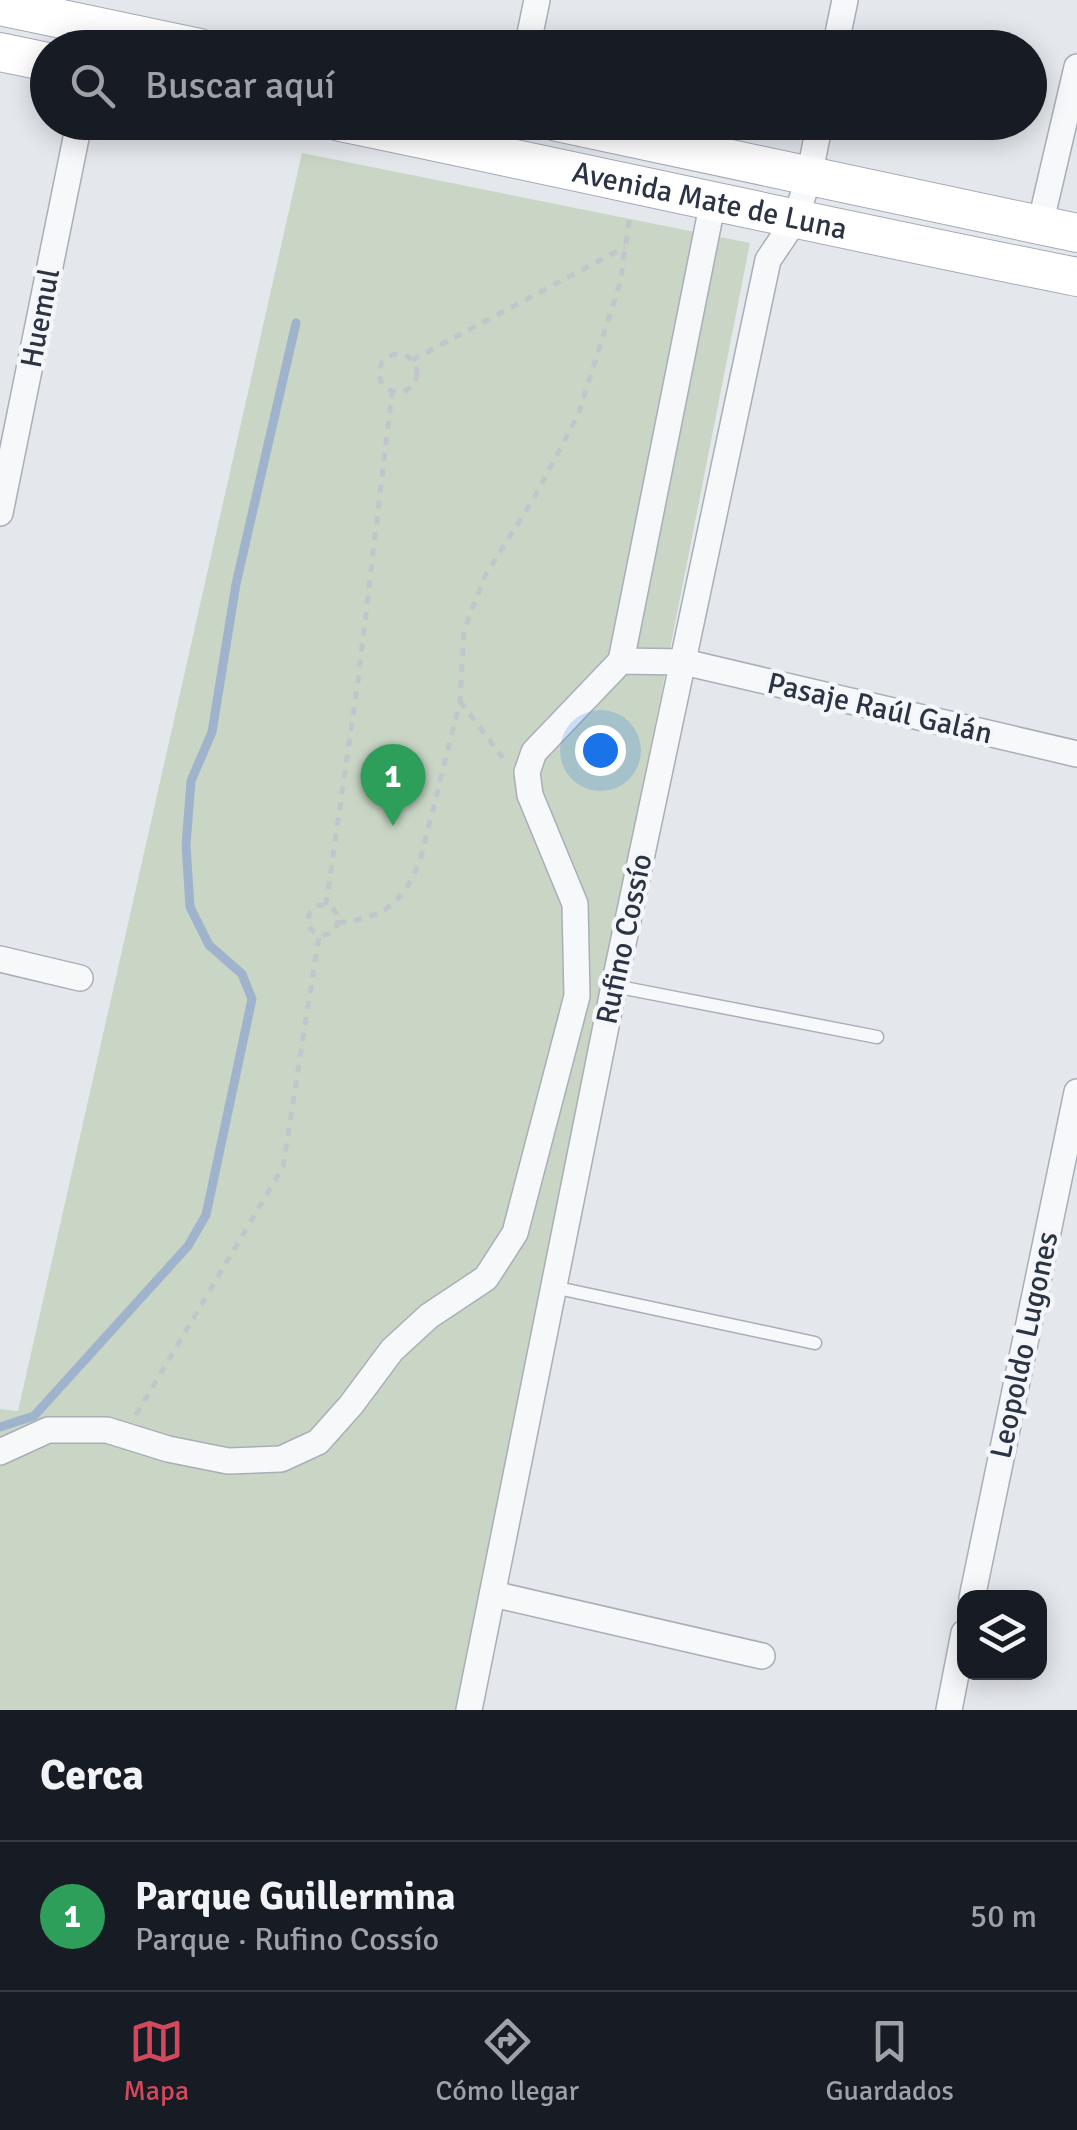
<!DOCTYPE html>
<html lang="es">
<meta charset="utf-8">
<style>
:root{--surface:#171b24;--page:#20242c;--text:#f1f3f6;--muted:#9ea1a6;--line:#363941;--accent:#d1495b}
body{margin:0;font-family:Signika,sans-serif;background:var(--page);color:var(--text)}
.controls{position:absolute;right:30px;bottom:30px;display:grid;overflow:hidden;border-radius:20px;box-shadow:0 5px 25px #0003}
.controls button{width:90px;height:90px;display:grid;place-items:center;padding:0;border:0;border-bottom:2px solid var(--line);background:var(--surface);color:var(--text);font:50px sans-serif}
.you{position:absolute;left:600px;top:750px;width:35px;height:35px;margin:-25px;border:8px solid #fff;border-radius:50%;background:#1a73e8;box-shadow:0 0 0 15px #1a73e833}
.badge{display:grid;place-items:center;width:65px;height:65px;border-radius:50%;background:var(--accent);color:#fff;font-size:32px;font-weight:700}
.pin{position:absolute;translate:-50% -82px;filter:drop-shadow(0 2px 5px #0008)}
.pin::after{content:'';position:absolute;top:52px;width:35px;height:30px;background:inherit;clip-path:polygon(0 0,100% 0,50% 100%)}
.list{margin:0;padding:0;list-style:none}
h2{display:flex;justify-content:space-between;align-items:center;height:130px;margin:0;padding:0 40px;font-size:42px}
h2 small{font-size:32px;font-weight:400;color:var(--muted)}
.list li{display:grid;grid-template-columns:65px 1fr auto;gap:30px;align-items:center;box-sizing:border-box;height:150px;padding:0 40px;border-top:2px solid var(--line)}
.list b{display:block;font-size:38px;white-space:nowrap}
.list p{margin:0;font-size:32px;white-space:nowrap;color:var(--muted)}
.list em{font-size:32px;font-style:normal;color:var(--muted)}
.icon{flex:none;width:55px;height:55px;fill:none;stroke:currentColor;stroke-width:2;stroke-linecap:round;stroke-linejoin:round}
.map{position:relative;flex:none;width:1077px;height:1710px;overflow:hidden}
.search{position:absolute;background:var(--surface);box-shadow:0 5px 25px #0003;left:30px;right:30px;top:30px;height:110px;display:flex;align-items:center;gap:25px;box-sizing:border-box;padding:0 35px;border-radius:55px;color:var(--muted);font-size:38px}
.sheet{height:280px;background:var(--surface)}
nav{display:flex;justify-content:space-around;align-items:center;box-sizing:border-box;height:140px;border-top:2px solid var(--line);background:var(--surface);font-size:28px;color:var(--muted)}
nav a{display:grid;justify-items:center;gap:5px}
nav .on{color:var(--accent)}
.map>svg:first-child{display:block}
</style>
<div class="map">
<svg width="1077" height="1710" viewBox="0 0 1077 1710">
<rect width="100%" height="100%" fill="#e4e7ec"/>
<!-- green -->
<path fill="#c9d6c5" d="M302 153 750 243 461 1710H0V1409L18 1411Z"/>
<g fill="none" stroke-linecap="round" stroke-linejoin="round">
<!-- stream -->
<path stroke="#9fb4cc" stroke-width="9" d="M0 1427 34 1416 188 1246 206 1215 252 999 242 974 209 945 190 907 186 845 191 781 212 732 236 584 296 323"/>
<defs>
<g id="service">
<path d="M614 986 877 1037"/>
<path d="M553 1287 815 1343"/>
</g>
<g id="minor">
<path d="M527 48 537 0"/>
<path d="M835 48 845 0"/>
<path d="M1040 225 1077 67"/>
<path d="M0 513 77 133V122"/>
<path d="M621 661 713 201"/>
<path d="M0 959 80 978"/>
<path d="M0 1452 48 1430H107L168 1449 228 1461 281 1459 318 1442 351 1405 392 1350 429 1316 486 1278 515 1233 577 996 575 904 530 795 527 772 534 752 621 661 684 662 1077 754"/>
<path d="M493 1594 762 1656"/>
<path d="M972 1598 1077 1092"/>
<path d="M469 1710 614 986 768 260 795 220 809 177 820 122"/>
<path d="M949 1710 964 1633"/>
</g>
<g id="primary">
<path d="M0 6 200 48"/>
<path d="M0 52 48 62"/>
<path id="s1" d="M340 122C586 173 831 228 1077 277"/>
<path d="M557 122 1077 233"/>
</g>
</defs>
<!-- service casing -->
<use href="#service" stroke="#a9aeb7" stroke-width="15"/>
<!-- minor casing -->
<use href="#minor" stroke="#a9aeb7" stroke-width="28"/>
<!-- primary casing -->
<use href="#primary" stroke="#a3abb8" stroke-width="40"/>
<!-- path -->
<g stroke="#c2c5cb" stroke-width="5" stroke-dasharray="8 8" stroke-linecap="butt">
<circle cx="398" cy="373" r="19"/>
<path d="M412 360 625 247"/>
<path d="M460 701 503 758"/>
<circle cx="323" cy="920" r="15"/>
<path d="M326 905 358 681 392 392"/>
<path d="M338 923C385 917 401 905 420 861L460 701 464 630 486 574 534 498 578 415 620 283 630 216"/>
<path d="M136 1415 283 1167 319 936"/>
</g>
<!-- service -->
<use href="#service" stroke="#f7f8fa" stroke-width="12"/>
<!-- minor -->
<use href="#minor" stroke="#f7f8fa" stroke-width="25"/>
<!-- primary -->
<use href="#primary" stroke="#fff" stroke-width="38"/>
</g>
<g text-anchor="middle" stroke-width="9" stroke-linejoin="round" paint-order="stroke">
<!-- street labels -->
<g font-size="30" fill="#2b3445" stroke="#f4f6f9">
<text dy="10" stroke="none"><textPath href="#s1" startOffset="378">Avenida Mate de Luna</textPath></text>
<text transform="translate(40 318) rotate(-79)" y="10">Huemul</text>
<text transform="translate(880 708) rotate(13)" y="10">Pasaje Raúl Galán</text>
<text transform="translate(624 939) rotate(-78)" y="10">Rufino Cossío</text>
<text transform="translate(1024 1345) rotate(-78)" y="10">Leopoldo Lugones</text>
</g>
</g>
</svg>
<div class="controls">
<button><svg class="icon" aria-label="layers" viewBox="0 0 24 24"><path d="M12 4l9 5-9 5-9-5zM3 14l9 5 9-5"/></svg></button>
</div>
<div class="you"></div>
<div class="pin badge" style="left:393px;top:826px;background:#2e9e5b">1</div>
<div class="search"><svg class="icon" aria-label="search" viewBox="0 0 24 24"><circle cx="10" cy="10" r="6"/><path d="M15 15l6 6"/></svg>Buscar aquí</div>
</div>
<section class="sheet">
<h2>Cerca<small></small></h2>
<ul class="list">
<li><span class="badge" style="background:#2e9e5b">1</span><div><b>Parque Guillermina</b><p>Parque · Rufino Cossío</p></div><em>50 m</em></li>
</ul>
</section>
<nav>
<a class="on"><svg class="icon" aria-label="map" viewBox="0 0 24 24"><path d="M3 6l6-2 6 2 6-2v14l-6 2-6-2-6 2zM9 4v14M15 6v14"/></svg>Mapa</a>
<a><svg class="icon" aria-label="directions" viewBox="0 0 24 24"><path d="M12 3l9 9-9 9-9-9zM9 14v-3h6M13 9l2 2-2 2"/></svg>Cómo llegar</a>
<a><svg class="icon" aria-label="saved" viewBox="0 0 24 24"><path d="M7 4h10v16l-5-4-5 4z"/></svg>Guardados</a>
</nav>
